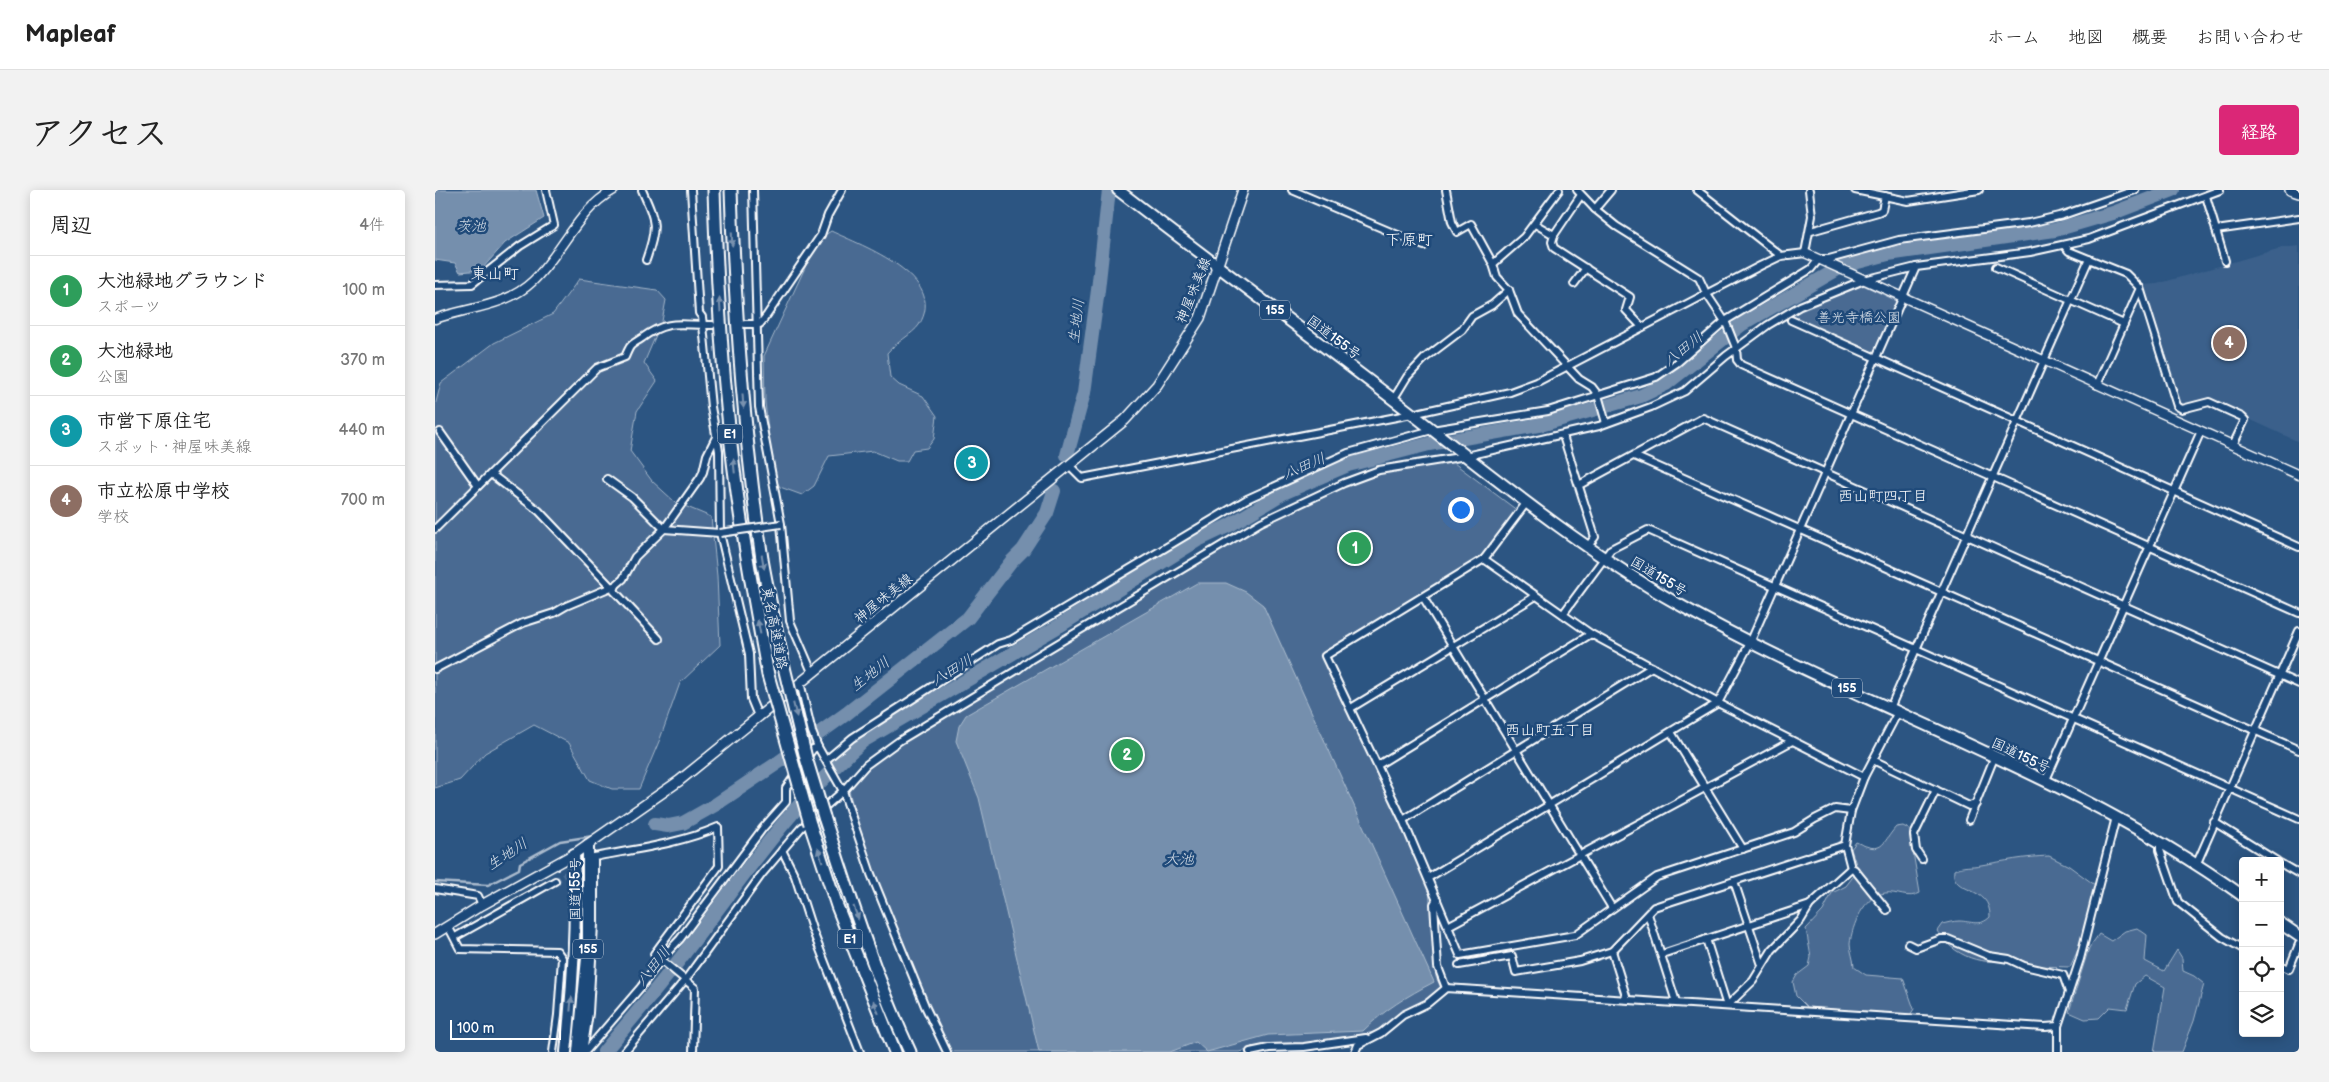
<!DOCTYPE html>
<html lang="ja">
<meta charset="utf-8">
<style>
:root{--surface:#fff;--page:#f2f2f2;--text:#222;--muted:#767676;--line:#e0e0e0;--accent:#db2777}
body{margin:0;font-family:"Balsamiq Sans","Klee One",sans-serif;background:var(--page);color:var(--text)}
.controls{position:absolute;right:15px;bottom:15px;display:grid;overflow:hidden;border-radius:5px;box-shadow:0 2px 12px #0003}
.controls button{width:45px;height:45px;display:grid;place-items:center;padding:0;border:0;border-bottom:1px solid var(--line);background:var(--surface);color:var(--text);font:25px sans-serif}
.scale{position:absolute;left:15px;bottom:12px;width:111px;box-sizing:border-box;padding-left:5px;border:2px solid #fff;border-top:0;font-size:14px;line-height:18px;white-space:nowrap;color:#fff;-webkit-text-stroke:4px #1f4a7a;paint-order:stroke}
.you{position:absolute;left:1025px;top:319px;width:18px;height:18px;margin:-12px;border:4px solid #fff;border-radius:50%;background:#1a73e8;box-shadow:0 0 0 8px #1a73e833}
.badge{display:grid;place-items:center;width:32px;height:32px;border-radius:50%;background:var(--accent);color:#fff;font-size:16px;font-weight:700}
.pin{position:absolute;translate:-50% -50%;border:2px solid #fff;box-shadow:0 1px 5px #0006}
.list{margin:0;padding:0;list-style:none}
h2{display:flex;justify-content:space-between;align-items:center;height:65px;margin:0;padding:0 20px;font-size:21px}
h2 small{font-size:16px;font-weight:400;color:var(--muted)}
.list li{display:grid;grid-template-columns:32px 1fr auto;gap:15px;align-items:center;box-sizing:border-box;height:70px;padding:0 20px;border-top:1px solid var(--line)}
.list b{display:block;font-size:19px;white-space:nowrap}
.list p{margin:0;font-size:16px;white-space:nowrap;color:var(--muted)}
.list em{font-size:16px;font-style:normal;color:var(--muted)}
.icon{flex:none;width:28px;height:28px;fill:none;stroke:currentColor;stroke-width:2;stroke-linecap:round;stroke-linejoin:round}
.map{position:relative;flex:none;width:1864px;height:862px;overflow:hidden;border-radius:5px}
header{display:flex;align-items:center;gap:30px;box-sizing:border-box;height:70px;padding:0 25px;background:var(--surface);border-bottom:1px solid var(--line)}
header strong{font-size:24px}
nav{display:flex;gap:28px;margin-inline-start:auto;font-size:18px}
.intro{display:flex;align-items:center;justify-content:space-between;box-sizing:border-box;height:120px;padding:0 30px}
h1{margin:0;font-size:35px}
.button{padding:12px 22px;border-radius:5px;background:var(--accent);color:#fff;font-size:18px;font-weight:700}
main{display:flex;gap:30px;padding:0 30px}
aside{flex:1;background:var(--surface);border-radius:5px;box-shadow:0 2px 12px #0003}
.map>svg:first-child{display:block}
</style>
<header>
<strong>Mapleaf</strong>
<nav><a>ホーム</a><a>地図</a><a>概要</a><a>お問い合わせ</a></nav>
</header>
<div class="intro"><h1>アクセス</h1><a class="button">経路</a></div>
<main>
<aside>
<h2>周辺<small>4件</small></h2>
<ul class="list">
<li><span class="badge" style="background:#2e9e5b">1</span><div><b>大池緑地グラウンド</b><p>スポーツ</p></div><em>100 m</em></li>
<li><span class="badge" style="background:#2e9e5b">2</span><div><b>大池緑地</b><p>公園</p></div><em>370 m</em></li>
<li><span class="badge" style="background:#0f9aa8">3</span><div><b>市営下原住宅</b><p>スポット · 神屋味美線</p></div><em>440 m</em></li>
<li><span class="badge" style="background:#8d6e63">4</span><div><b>市立松原中学校</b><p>学校</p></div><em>700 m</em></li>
</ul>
</aside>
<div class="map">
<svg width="1864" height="862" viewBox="0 0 1864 862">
<rect width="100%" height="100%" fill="#2c5582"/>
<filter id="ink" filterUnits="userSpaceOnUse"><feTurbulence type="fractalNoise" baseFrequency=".02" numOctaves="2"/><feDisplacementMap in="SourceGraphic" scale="10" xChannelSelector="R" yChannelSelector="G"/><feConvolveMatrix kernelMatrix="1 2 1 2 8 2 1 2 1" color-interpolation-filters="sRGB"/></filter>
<g filter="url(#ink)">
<!-- built -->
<path fill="#3b618b" d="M1864 56V252L1773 210 1745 218 1707 95 1722 94 1846 58Z"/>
<!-- green -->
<g fill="#486b92" stroke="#a4b5c8">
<path d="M396 41C428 56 514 87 484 135 478 144 460 153 452 163L455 187 464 195 488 206 502 226 499 249 492 258 478 260 472 271H462L438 261 394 266 379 296 367 305 345 297 338 285 330 212 329 166 374 69 387 47Z"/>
<path d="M144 89 222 100 231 110 227 131 209 173 222 191 202 221 195 261 217 291 240 312 276 327 282 386 285 455 245 493 225 549 204 599H177L155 590 134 553 99 535 50 563 25 590 0 598V216L6 193 59 153 118 124Z"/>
<path d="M1428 95 1460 110 1462 113 1438 166 1352 127C1375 112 1402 103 1428 95Z"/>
<path d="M1015 270 1083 321 1055 358 1041 370 887 465 963 626 994 699 1001 787 1006 798 991 810 966 822 945 841 868 855 834 856 804 862H516C475 777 436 689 413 597L433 576 465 553 825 336 910 295 946 282Z"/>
<path d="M1468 636 1474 639 1485 703C1473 710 1462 701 1450 703 1429 706 1417 735 1415 754 1415 761 1419 769 1419 777L1431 785 1468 788 1479 819 1475 825H1462L1372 817 1361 806 1358 792 1362 785 1374 776 1376 767 1371 739 1388 721 1397 703 1411 696 1423 680 1416 659 1421 652C1449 665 1446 654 1461 637Z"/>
<path d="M1614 666 1634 676 1660 695 1649 747 1635 777 1601 776 1577 766C1551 780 1517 765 1502 741L1507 734C1512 733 1518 731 1524 731 1536 731 1545 737 1555 727 1556 694 1515 705 1519 680 1528 675 1536 677 1546 675 1570 671 1589 667 1614 666Z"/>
<path d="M1702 738 1712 745 1710 771 1729 781 1742 760 1747 768 1748 781 1759 786 1769 794 1759 831 1747 862H1719L1730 797 1710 786 1700 794 1692 819 1675 817 1664 828 1650 829 1634 822 1654 758 1664 744 1676 751 1690 741Z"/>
</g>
<!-- water -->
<g fill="#748fad" stroke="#acbcce">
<path d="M0 0H101L109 28 70 53 46 80 25 82 20 73 0 70Z"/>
<path d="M762 393H791L811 402 828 415 999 792C972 806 949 820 928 841L833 845 772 862 761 852 735 862H604L544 608 521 551 524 536 531 525Z"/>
</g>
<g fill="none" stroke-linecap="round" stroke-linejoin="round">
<!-- stream -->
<path stroke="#acbcce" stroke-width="2.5" d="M0 692 53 695 84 679 85 673 125 651 158 646"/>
<!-- river -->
<g stroke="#748fad" stroke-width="14">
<path d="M632 265 649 203 663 100 674 0"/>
<path d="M220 634 233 636 248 633 280 615 344 572 411 524 533 428 576 372 588 360 612 323 619 301"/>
<path d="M169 862C193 833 218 804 241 774 301 697 354 615 428 551L624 436 761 351 795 335 848 303 887 286 913 275 994 254 1109 234 1206 206 1231 194 1306 135 1408 76 1453 64 1620 40 1678 23 1738 0"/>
</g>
<!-- minor-tunnel -->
<path stroke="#4c6e95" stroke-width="6" stroke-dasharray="6 3" stroke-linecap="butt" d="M120 691 154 670"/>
<defs>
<g id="minor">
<path d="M207 0C221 32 223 36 211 70"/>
<path d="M256 0 264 123 267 127 268 135 276 217 284 261 285 343 314 464 316 509 323 526"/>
<path d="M318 0 324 217 346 334 355 431 377 482"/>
<path d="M857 0 989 56"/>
<path d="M1011 0 1017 32 1022 42 1036 34 1058 74 1062 87 1074 100 1083 124 1144 189 1157 197 1163 205 1171 233"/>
<path d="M1142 0 1160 19 1181 36 1264 88 1271 103 1291 133 1301 158 1302 170 1306 175 1864 423"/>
<path d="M1262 0 1346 66"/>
<path d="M1420 0 1473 11 1544 0"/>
<path d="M1146 5 1119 45 1117 52 1119 58 1195 107 1191 120 1207 137"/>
<path d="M1771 6 1790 71"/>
<path d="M1160 19 1176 0"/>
<path d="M1100 34 1119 45"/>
<path d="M1781 40 1864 28"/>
<path d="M1376 41 1443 22 1447 20 1450 6"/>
<path d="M1629 55 1634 61 1691 84 1705 98 1742 216 1747 219 1774 212 1807 227 1810 230 1798 255"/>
<path d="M1058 74 1089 47 1124 0"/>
<path d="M1561 77 1689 134"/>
<path d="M1139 94 1151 78"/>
<path d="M0 95 37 94 85 56 119 35 111 0"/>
<path d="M1356 130 1864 357"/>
<path d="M310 134H325L332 125 386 45 393 25 407 0"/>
<path d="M1662 195 1705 98"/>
<path d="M958 210 972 187 990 168 1027 140 1037 126 1057 115 1074 100"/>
<path d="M5 242 43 296"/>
<path d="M1128 246 1160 347 1153 356"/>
<path d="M1199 266 1864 560"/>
<path d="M635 276 647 288 977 224 1075 202 1102 192 1325 76 1346 66 1370 63 1377 26 1374 0"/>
<path d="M56 284 104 321 176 397"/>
<path d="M172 289 197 307 229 339 285 343"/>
<path d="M1144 295 1268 228 1864 494"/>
<path d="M1092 312 1049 369 890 466 968 630 1025 765 1140 745 1222 687 1359 642 1380 629 1400 619 1416 621"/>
<path d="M0 339 162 178 190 167C196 153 195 156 207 148 234 128 247 136 277 135"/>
<path d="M1049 369 1156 444 1283 513 1429 587"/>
<path d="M181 395 179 401 184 406 224 449"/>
<path d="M988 407 1177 718"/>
<path d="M1128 424 1176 359 1213 340 1864 629"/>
<path d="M0 479 88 433 119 423 131 416 181 395 188 389 200 367 229 339 265 288 268 282 272 265 282 245"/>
<path d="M365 492 377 542 383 557 408 601 436 684 490 816 512 862"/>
<path d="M916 518 1101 406"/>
<path d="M1455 518 1654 69"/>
<path d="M1236 542 1308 659"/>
<path d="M391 570 417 548 563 454 576 450 812 309 913 263 997 240 1113 221 1221 187 1243 172 1290 131 1376 79 1384 69H1394L1464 50 1594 33 1628 25 1700 0"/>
<path d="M1438 570 1534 616 1541 614"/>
<path d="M943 575 1156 444"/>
<path d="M1610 592 1766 241"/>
<path d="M968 630 1217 477"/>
<path d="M1534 630 1559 568"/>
<path d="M1779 632 1842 671"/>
<path d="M1725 651V660L1743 712 1787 747 1808 759"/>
<path d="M347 660 360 686 377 739 425 862"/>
<path d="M1487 669 1481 660 1479 645 1501 600"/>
<path d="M1762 673 1864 441"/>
<path d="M1845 673 1864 684"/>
<path d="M993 688 1283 513 1315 453 1481 77 1595 62 1654 49 1785 0"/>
<path d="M1299 691 1327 775"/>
<path d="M0 699 43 706 47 715"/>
<path d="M1002 709 999 714 1003 777 1011 798"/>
<path d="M1452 720 1419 679 1416 678 1410 655 1416 621 1429 587 1463 522"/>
<path d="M1213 724 1241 812"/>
<path d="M13 736 25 759 122 761 127 768 123 825 118 862"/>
<path d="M1013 736 1357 551"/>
<path d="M20 747 120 691"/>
<path d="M1271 749 1292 816 1318 791 1337 760 1366 730 1375 715 1416 678"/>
<path d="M1473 754 1481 758 1506 749H1513L1554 766 1574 769 1589 776 1628 785 1634 802"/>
<path d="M1177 761 1192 809"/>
<path d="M1227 764 1375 715"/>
<path d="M1024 775 1077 766 1081 782 1145 771 1177 761 1219 717 1410 655"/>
<path d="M1845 775 1854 779 1864 754"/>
<path d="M148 862 154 823 159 734V667C201 659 244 654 283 637L284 676 219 764 260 798 258 862"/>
<path d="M150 862 206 797 226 769 245 749 328 638 351 612V598L378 559 383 557"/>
<path d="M189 862 251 789 327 684 366 638 408 601 431 575 464 551 582 480 595 470 826 332 909 293 944 280 1031 266 1164 236 1216 217 1250 201 1291 166 1333 135 1365 116 1429 90 1481 77"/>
<path d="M815 862 834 858 869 857 931 848"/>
<path d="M920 862 923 855 946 843 968 825 993 813 1011 798 1610 837 1623 836"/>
<path d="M1623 862V836L1645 769 1681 627"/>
</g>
<g id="tertiary">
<path d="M1370 63 1864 285"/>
<path d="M0 129C34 117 71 117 98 91 127 63 143 19 179 0"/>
</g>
<g id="secondary">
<path d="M1855 0 1864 3"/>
<path d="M0 744 47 715 139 664 244 591 690 230 722 195 765 128 808 0"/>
</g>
<g id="trunk">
<path d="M683 0C780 75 879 148 976 223 1062 290 1148 360 1243 414 1427 518 1635 582 1808 706"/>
<path d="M1845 733 1864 746"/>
<path d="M131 862C138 796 142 731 139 664"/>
<path d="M143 862 153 758V655"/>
</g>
<g id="motorway">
<path d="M279 0C282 100 288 202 302 302 310 363 322 424 333 485"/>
<path d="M296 0C300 123 309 247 327 369 333 404 341 438 348 473"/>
<path d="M389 627C415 706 440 787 475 862"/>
<path d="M375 634 402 716 460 862"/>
</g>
</defs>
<!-- minor casing -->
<use href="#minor" stroke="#fff" stroke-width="10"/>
<!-- tertiary casing -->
<use href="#tertiary" stroke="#fff" stroke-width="11"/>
<!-- secondary casing -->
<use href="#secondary" stroke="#fff" stroke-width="12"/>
<!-- trunk casing -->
<use href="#trunk" stroke="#fff" stroke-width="14"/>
<!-- motorway casing -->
<use href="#motorway" stroke="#fff" stroke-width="15"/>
<!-- minor -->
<use href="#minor" stroke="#1f4a7a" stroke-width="6"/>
<!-- tertiary -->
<use href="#tertiary" stroke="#1f4a7a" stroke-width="8"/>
<!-- secondary -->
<use href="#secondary" stroke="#1f4a7a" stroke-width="9"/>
<!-- trunk -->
<use href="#trunk" stroke="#1f4a7a" stroke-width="10"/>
<!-- motorway -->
<use href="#motorway" stroke="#1f4a7a" stroke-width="11"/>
<defs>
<path id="minor-bridge" d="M285 343 346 334"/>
<g id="motorway-bridge">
<path d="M348 473 371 568 389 627"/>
<path d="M333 485 375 634"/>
</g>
</defs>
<!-- minor-bridge casing -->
<use href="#minor-bridge" stroke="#fff" stroke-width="10" stroke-linecap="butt"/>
<!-- motorway-bridge casing -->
<use href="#motorway-bridge" stroke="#fff" stroke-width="15" stroke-linecap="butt"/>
<!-- minor-bridge -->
<use href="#minor-bridge" stroke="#1f4a7a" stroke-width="6"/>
<!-- motorway-bridge -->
<use href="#motorway-bridge" stroke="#1f4a7a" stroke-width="11"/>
</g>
<!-- one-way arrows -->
<defs><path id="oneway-solid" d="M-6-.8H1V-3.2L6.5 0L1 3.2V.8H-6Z" transform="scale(1.25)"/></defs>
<g fill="#7992af">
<use href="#oneway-solid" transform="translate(297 49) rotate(88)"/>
<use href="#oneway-solid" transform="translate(285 115) rotate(-94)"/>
<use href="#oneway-solid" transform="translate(308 211) rotate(86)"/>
<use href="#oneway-solid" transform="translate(299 276) rotate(-96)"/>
<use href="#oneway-solid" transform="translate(328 372) rotate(80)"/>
<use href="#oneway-solid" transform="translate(324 437) rotate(-101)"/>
<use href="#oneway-solid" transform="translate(360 520) rotate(76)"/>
<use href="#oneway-solid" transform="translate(385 665) rotate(-109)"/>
<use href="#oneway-solid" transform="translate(421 723) rotate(70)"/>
<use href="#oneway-solid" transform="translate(136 814) rotate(-85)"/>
<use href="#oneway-solid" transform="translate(441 817) rotate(-112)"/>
</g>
</g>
<g text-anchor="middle" stroke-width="5" stroke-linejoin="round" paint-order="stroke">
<!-- shield labels -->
<g fill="#1f4a7a" stroke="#bcc9d7" stroke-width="1">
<rect x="825" y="110.5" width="30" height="19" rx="4"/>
<rect x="282.5" y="234.5" width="25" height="19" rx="4"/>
<rect x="1397" y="488.5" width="30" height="19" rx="4"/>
<rect x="402.5" y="739.5" width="25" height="19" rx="4"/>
<rect x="138" y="749.5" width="30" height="19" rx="4"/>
</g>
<g font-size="12" font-weight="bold" fill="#fff">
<text x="840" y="124">155</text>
<text x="295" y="248">E1</text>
<text x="1412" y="502">155</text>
<text x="415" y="753">E1</text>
<text x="153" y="763">155</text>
</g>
<!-- street labels -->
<g font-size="14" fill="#fff" stroke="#1f4a7a">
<text transform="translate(758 100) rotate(-68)" y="5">神屋味美線</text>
<text transform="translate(899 147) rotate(37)" y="5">国道155号</text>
<text transform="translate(1224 386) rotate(31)" y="5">国道155号</text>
<text transform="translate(448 408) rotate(-39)" y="5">神屋味美線</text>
<text transform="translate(340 438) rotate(79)" y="5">東名高速道路</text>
<text transform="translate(1586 565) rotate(25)" y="5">国道155号</text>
<text transform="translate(140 699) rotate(-90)" y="5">国道155号</text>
</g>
<!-- park labels -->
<g font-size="14" fill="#dae1e9" stroke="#1f4a7a">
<text x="1424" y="132">善光寺橋公園</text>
</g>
<!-- water labels -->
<g font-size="15" font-style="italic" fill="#d5dde6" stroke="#1f4a7a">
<text x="36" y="41">茨池</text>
<text transform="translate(641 131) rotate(-83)" y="5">生地川</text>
<text transform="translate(1248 159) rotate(-38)" y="5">八田川</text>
<text transform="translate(869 276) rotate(-23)" y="5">八田川</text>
<text transform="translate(517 480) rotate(-31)" y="5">八田川</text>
<text transform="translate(435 484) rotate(-38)" y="5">生地川</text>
<text transform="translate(72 664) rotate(-33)" y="5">生地川</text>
<text x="744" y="674">大池</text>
<text transform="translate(218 776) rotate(-51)" y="5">八田川</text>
</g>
<!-- neighbourhood labels -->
<g font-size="15" fill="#fff" stroke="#1f4a7a">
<text x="1448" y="311">西山町四丁目</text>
<text x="1115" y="545">西山町五丁目</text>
</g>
<!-- quarter labels -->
<g font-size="16" fill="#fff" stroke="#1f4a7a">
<text x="974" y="55">下原町</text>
<text x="60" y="89">東山町</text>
</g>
</g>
</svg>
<div class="controls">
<button>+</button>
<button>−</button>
<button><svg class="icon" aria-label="locate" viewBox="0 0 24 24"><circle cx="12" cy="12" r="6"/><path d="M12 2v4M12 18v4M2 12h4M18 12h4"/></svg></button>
<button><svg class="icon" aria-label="layers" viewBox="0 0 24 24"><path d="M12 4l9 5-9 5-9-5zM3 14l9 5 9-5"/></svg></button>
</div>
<div class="scale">100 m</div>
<div class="you"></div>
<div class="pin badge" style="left:920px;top:358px;background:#2e9e5b">1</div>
<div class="pin badge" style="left:692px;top:565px;background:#2e9e5b">2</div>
<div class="pin badge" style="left:537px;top:273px;background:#0f9aa8">3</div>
<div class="pin badge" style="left:1794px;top:153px;background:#8d6e63">4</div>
</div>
</main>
